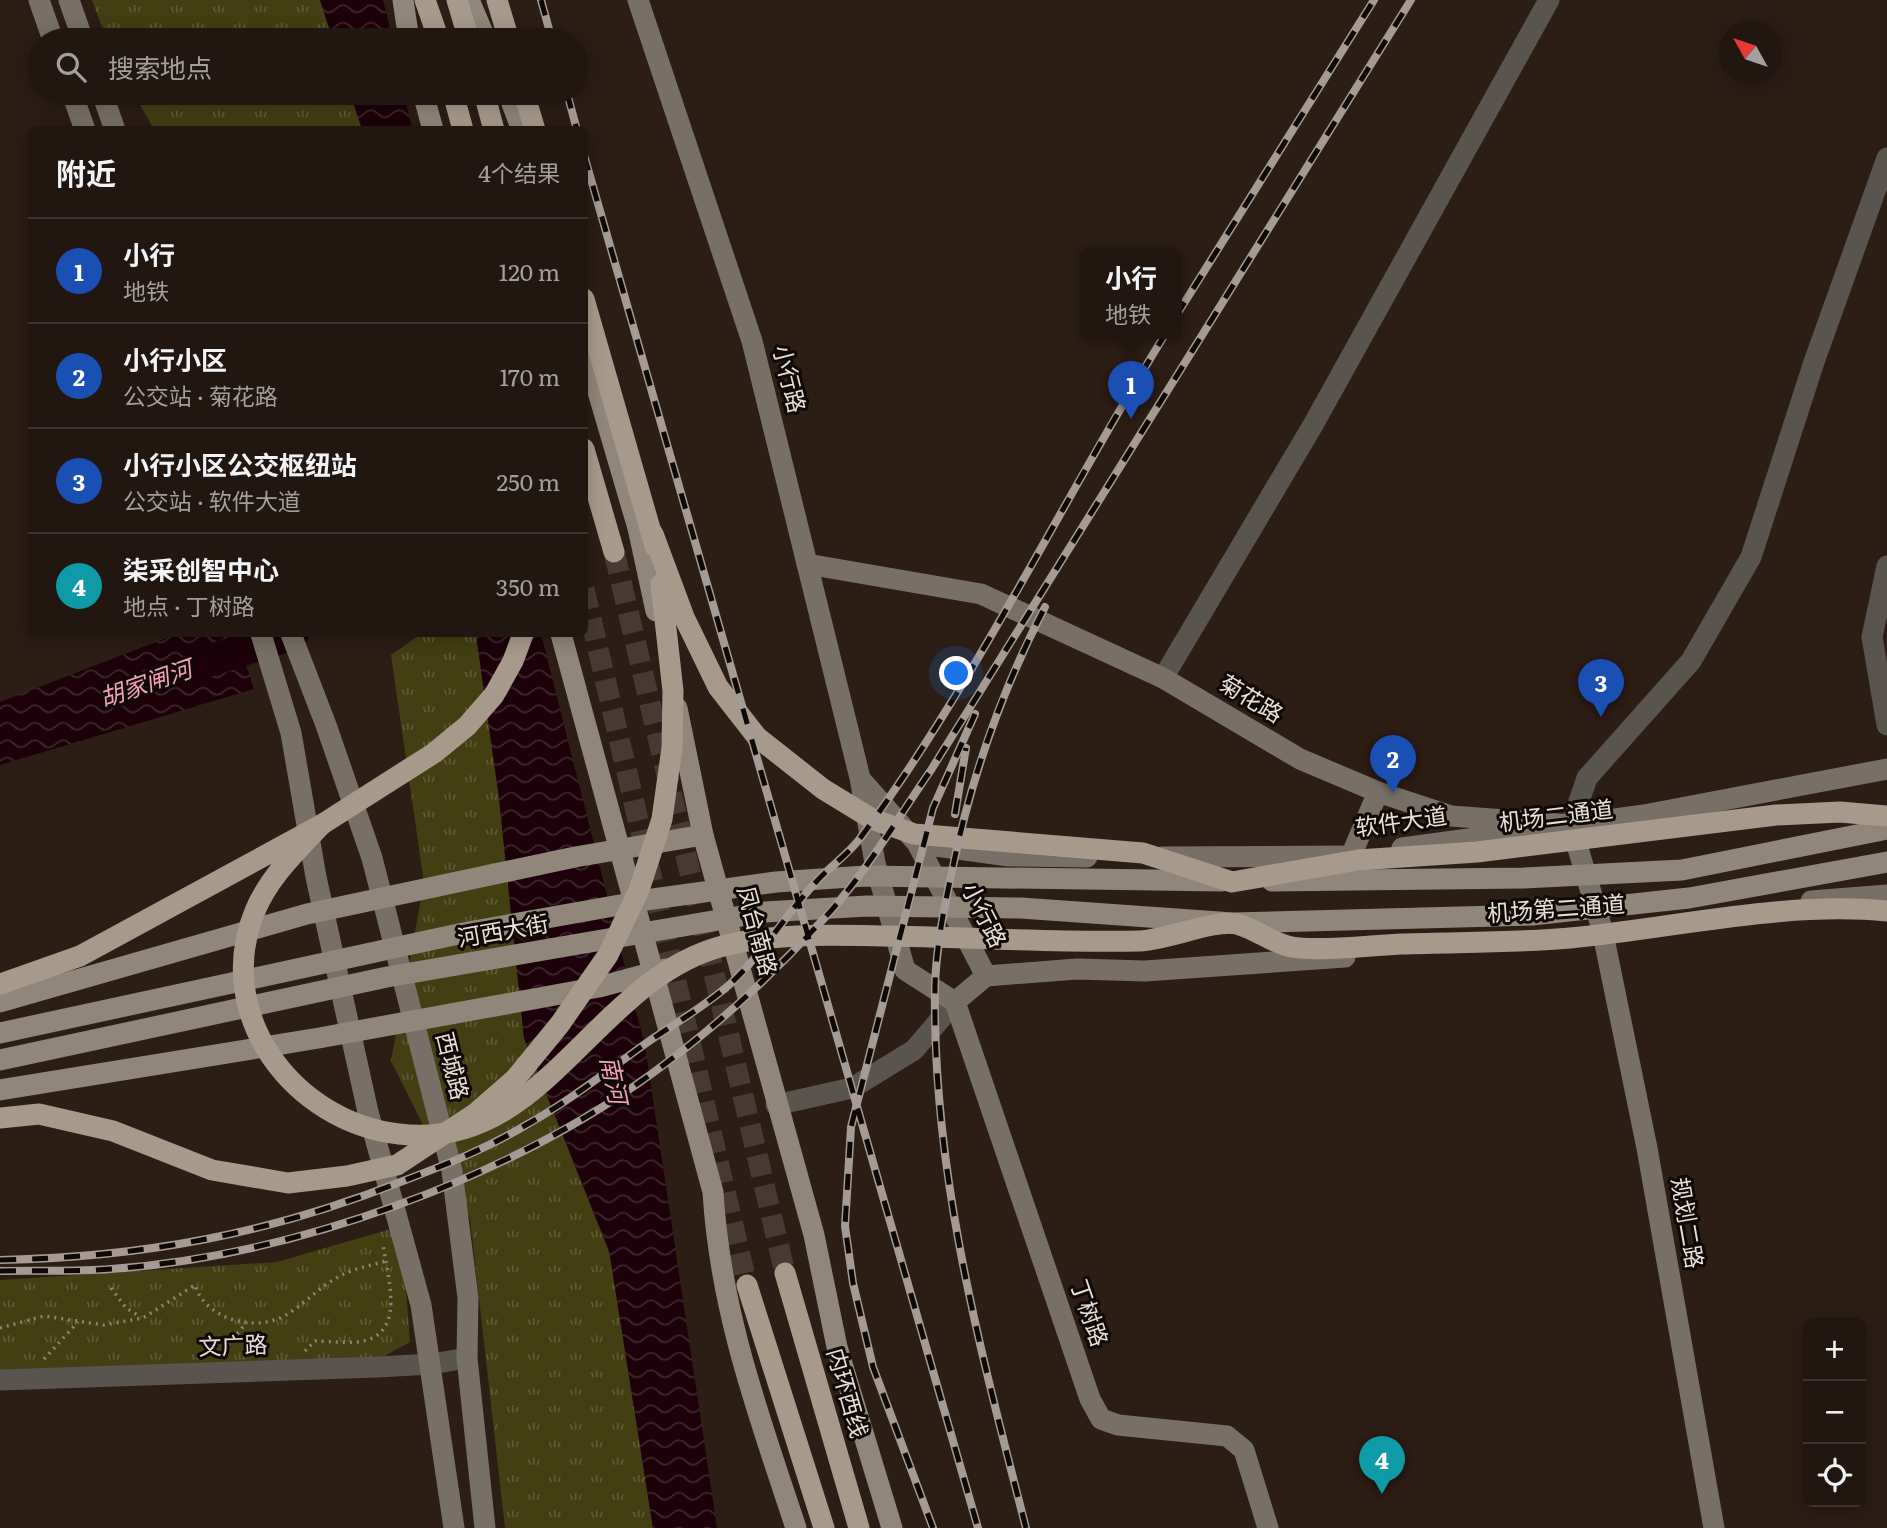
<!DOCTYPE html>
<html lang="zh">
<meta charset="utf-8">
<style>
:root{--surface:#211610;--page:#2d231e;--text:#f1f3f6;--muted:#a29f9f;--line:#3e3530;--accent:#8c9099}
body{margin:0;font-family:Literata,"Noto Sans SC",serif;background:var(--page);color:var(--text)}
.controls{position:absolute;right:21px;bottom:21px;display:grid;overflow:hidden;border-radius:10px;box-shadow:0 4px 18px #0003}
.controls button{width:63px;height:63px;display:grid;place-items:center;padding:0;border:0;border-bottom:2px solid var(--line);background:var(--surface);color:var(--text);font:35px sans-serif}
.compass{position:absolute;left:1719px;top:21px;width:63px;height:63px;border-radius:50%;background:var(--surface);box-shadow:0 4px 18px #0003;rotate:310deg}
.you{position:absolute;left:957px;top:674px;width:24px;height:24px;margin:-18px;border:5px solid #fff;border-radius:50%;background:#1a73e8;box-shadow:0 0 0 10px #1a73e833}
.badge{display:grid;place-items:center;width:46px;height:46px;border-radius:50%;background:var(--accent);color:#fff;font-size:23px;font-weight:700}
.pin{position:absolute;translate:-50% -58px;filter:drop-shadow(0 2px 4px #0008)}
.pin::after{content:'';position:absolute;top:37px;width:24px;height:21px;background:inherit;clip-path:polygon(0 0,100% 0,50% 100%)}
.popup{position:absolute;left:1080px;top:248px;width:102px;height:91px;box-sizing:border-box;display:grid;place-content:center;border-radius:10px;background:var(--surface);filter:drop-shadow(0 2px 5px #0005);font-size:23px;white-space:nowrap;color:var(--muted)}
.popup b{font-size:26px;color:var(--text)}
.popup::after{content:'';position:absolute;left:50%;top:100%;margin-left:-14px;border:14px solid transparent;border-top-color:var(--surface)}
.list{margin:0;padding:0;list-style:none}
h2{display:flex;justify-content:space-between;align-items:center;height:91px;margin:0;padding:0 28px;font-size:30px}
h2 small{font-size:23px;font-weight:400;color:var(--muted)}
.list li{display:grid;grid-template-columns:46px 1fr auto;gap:21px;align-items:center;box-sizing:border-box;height:105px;padding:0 28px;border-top:2px solid var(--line)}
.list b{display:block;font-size:26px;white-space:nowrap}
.list p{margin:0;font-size:23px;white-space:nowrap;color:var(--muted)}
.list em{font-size:23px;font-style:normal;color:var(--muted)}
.icon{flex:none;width:38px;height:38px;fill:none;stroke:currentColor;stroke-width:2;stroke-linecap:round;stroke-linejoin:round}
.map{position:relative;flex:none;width:1887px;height:1528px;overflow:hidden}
.search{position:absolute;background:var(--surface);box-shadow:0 4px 18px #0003;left:28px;top:28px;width:560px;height:77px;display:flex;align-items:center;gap:18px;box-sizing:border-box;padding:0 24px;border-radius:38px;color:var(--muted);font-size:26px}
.panel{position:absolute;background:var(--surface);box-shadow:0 4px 18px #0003;left:28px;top:126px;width:560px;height:511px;border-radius:10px}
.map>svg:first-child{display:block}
</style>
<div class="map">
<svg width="1887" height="1528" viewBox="0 0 1887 1528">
<defs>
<pattern id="park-tufts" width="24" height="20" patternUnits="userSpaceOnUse" patternTransform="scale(1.75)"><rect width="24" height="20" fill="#443e13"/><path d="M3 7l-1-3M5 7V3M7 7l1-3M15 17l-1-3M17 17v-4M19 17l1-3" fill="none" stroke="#5f5935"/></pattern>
<pattern id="water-waves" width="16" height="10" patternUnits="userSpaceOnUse" patternTransform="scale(1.75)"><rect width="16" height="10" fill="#1d0009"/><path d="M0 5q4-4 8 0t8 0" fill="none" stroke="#3e252c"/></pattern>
</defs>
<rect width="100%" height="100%" fill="#2c1d15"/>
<!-- park -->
<g fill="url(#park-tufts)">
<path d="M92 0H320L333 40H107Z"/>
<path d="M133 93H350L362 129H154Z"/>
<path d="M421 634H476L499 798 524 1038 610 1255 653 1528H505L470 1219 391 1061 424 883 391 655Z"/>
<path d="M401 1226 410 1342 381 1358 0 1371V1280L277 1262Z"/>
</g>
<!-- water -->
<g fill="url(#water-waves)">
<path d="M320 0H383L393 40H333Z"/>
<path d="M350 93H404L412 129H362Z"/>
<path d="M177 634H236L254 689 0 765V702Z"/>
<path d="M476 634H541L645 1046 717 1528H653L609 1250 524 1038 499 798Z"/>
</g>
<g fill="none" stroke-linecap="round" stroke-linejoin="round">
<!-- river -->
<path stroke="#1d0009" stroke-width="32" d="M199 664 293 634"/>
<!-- highway-tunnel -->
<g stroke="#483a32" stroke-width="21" stroke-dasharray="21 10" stroke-linecap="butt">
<path d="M614 552 785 1273"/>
<path d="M584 589 747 1285"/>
</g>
<!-- path -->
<g stroke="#8e817a" stroke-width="3.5" stroke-dasharray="2 5" stroke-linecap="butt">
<path d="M111 1288 126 1308 141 1317"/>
<path d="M0 1328 44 1316 104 1325 143 1318 195 1285C205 1318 251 1332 282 1317 303 1307 321 1284 344 1274 357 1268 372 1265 386 1261"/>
<path d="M305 1351 315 1341C331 1341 355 1345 370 1339 405 1325 386 1272 383 1243"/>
<path d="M219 1355 247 1322"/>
<path d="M44 1359 78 1322"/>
</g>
<!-- street -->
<g stroke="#59544d" stroke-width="21">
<path d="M1887 566 1872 637 1887 725"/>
<path d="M1163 678 1313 425 1549 0"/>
<path d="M1571 825 1587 778 1691 661 1751 557 1814 362 1887 158"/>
<path d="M776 1105 852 1088 914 1050 955 1002"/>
<path d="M0 1380 378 1367 431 1364 467 1358"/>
</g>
<!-- secondary -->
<g stroke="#787066" stroke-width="21">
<path d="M39 0 53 40"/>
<path d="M69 0 83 40"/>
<path d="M638 0 752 341 860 778 875 863 905 970 955 1002"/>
<path d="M72 93 85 130"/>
<path d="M102 93 115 130"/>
<path d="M807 564 981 594 1163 678 1300 759 1378 792 1451 816 1571 825 1602 929 1647 1148 1714 1528"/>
<path d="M261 634 291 733 316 877 368 1112 421 1305 454 1528"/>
<path d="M291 634 326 725 372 858 452 1171 468 1298 467 1358 485 1528"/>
<path d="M861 780 917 843 986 976"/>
<path d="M921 844 1009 856 1087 857"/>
<path d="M1402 848 1644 815 1887 769"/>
<path d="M1351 856 1378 792"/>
<path d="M1161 857 1346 856"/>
<path d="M1811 901 1887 895"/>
<path d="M955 1002 986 976 1077 969 1145 971 1345 957"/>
<path d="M955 1002 1090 1399 1101 1419 1118 1425 1227 1436 1244 1450 1268 1528"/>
</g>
<!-- primary -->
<g stroke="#908679" stroke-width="21">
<path d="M403 0 409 40"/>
<path d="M469 0 486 40"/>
<path d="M423 93 433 130"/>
<path d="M508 93 522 130"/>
<path d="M584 344 638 528 656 611"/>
<path d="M561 634 713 1192C720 1311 759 1416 796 1528"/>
<path d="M677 708 703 835 814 1235 837 1347 892 1528"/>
<path d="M1272 881 1524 878 1682 870 1887 829"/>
<path d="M0 1002 307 914 575 857 703 835"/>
<path d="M0 1033 463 933 653 899 776 882 866 876 1222 881"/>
<path d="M0 1060 387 977 765 912 867 906 1021 908 1233 923 1532 915 1689 898 1887 862"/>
<path d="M0 1090 319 1038 599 987 666 969"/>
</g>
<!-- highway -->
<g stroke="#a79a8a" stroke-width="21">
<path d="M425 0 439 40"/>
<path d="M457 0 469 40"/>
<path d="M497 0 509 40"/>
<path d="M453 93 463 130"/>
<path d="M484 93 494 130"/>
<path d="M524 93 535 130"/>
<path d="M584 299 655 546"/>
<path d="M584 449 614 552"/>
<path d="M653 534 684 617 718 687 757 737 823 789 872 819 914 834 1143 853 1232 882 1358 860 1477 852 1776 815 1840 812 1887 816"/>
<path d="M321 825C296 852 269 877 255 911 212 1015 294 1122 399 1134 545 1152 593 980 723 946 774 933 830 935 882 936 967 937 1054 943 1140 941 1167 940 1215 919 1237 924 1256 929 1273 944 1292 947 1318 952 1373 945 1402 944 1458 942 1515 943 1570 938 1673 928 1785 901 1887 911"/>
<path d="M0 984 80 956 321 825 434 753 467 726 494 695 513 661 523 634"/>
<path d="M0 1118 39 1114 113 1131 212 1170 288 1183 347 1176 397 1165 476 1113 515 1079 560 1024 608 955 639 890 662 819 672 748 673 691 661 584"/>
<path d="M785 1273 859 1528"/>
<path d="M747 1285 824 1528"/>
</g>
<defs>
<g id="rail">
<path d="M541 0 552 40"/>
<path d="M567 93 577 130"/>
<path d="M584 155 978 1528"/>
<path d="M1176 316 1374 0"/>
<path d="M955 814 966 748"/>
<path d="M0 1260C145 1257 268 1234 403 1181 445 1165 488 1148 526 1125 568 1102 606 1072 645 1044 672 1025 704 1007 729 985 763 954 785 915 816 882 830 866 849 854 861 837 978 679 1062 500 1166 333"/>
<path d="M0 1271C37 1270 74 1272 111 1269 292 1256 508 1179 654 1072 712 1030 768 979 816 927 861 881 895 822 931 770L1411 0"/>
<path d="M933 1528 873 1367 853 1283 845 1226 851 1127 933 808 975 714"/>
<path d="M1026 1528C980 1349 932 1173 935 986 936 948 944 908 952 871 971 777 1001 692 1045 607"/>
</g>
</defs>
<!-- rail casing -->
<use href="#rail" stroke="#a69a94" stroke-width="8"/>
<!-- rail -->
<use href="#rail" stroke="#0f0906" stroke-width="5" stroke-dasharray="16" stroke-linecap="butt"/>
</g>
<g text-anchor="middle" stroke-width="6" stroke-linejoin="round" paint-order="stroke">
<!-- street labels -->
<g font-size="23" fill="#e9ded9" stroke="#0f0906">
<text transform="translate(789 379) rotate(76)" y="8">小行路</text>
<text transform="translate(1251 699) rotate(31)" y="8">菊花路</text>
<text transform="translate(1556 816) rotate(-7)" y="8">机场二通道</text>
<text transform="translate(1401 822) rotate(-8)" y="8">软件大道</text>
<text transform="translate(1556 909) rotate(-4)" y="8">机场第二通道</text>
<text transform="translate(984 915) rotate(63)" y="8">小行路</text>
<text transform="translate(503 931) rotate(-10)" y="8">河西大街</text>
<text transform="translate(757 931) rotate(75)" y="8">凤台南路</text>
<text transform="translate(452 1066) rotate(76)" y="8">西城路</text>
<text transform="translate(1687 1223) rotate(80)" y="8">规划二路</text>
<text transform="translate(1089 1313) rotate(71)" y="8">丁树路</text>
<text transform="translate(233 1346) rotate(-2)" y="8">文广路</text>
<text transform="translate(847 1393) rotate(74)" y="8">内环西线</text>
</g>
<!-- water labels -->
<g font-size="24" font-style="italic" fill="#f99fbd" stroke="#0f0906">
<text transform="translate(146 684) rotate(-19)" y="8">胡家闸河</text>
<text transform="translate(613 1080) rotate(78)" y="8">南河</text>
</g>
</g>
</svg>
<div class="controls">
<button>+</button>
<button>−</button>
<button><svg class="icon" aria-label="locate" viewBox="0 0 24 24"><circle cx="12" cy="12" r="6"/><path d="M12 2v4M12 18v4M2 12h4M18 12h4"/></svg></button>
</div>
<svg class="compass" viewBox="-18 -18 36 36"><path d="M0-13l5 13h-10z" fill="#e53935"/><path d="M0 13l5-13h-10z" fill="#a29f9f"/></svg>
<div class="you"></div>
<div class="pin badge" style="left:1131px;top:419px;background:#1a4fb4">1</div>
<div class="popup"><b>小行</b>地铁</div>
<div class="pin badge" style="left:1393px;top:793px;background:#1a4fb4">2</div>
<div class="pin badge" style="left:1601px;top:717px;background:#1a4fb4">3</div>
<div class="pin badge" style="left:1382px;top:1494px;background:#0f9aa8">4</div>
<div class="search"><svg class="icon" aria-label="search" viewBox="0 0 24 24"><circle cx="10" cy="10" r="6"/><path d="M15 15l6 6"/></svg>搜索地点</div>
<section class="panel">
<h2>附近<small>4个结果</small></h2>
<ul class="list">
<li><span class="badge" style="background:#1a4fb4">1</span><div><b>小行</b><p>地铁</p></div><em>120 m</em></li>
<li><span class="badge" style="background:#1a4fb4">2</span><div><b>小行小区</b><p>公交站 · 菊花路</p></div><em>170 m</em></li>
<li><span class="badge" style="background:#1a4fb4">3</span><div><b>小行小区公交枢纽站</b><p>公交站 · 软件大道</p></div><em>250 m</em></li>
<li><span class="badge" style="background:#0f9aa8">4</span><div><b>柒采创智中心</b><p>地点 · 丁树路</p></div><em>350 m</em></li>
</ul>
</section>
</div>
